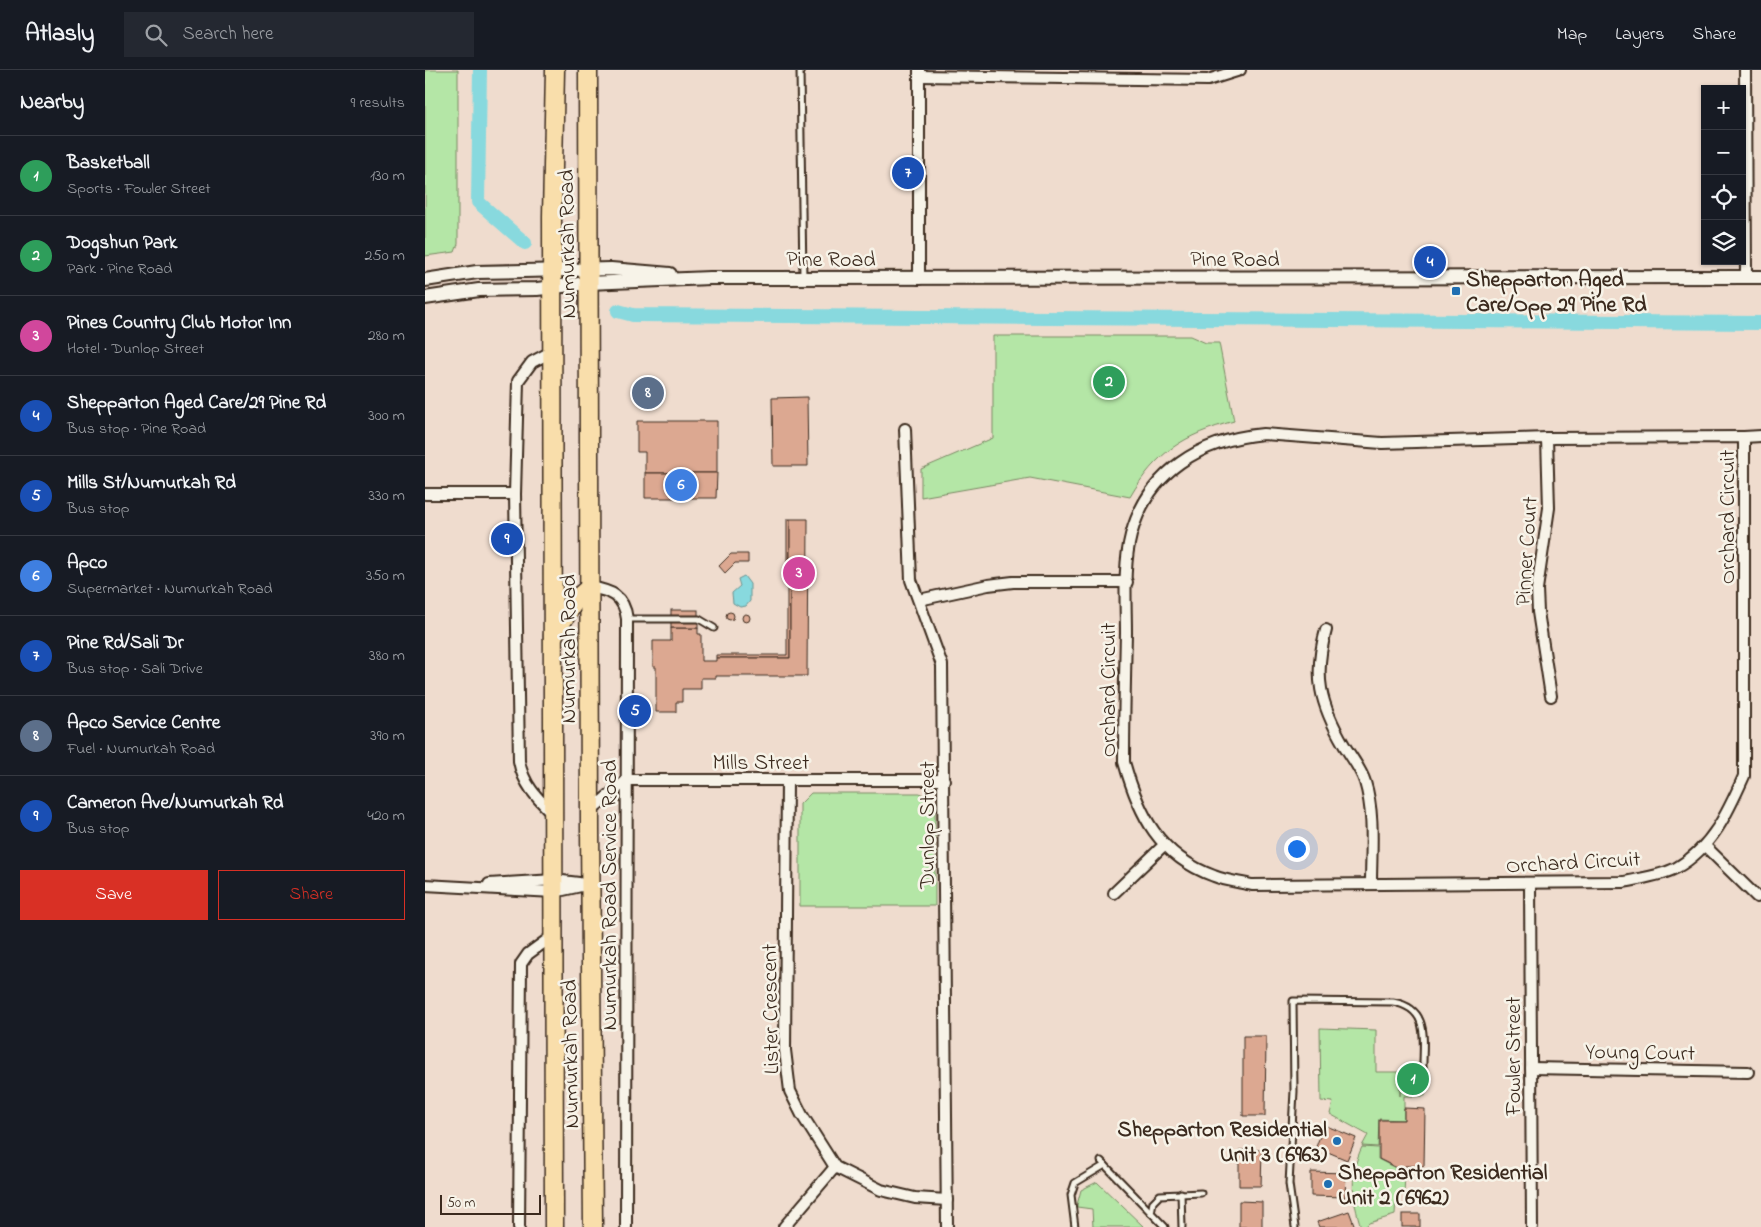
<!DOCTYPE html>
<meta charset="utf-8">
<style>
:root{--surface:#171b24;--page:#242831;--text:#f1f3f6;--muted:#9ea1a6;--line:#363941;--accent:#d93025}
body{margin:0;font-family:"Indie Flower",sans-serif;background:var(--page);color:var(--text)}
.controls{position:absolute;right:15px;top:15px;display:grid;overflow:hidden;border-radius:0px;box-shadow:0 1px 4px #0004}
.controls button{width:45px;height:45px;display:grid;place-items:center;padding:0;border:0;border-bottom:1px solid var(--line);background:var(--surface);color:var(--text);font:25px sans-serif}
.scale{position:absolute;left:15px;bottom:12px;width:101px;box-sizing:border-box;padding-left:5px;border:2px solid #3b2a1e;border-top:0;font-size:14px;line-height:18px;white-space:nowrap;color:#3b2a1e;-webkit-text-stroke:4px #f7f3e8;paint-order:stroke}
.you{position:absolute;left:871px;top:778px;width:18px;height:18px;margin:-12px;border:4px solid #fff;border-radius:50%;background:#1a73e8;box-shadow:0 0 0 8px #1a73e833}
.badge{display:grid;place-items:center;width:32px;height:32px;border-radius:50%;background:var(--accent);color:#fff;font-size:16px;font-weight:700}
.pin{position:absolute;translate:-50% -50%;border:2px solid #fff;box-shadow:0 1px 5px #0006}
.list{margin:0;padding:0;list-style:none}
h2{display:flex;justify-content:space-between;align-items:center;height:65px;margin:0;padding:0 20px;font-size:21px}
h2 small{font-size:16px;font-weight:400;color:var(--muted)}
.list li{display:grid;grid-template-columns:32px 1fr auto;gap:15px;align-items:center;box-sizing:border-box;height:80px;padding:0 20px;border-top:1px solid var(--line)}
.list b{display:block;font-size:19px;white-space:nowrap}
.list p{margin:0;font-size:16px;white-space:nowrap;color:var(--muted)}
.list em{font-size:16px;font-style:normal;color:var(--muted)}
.actions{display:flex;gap:10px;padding:15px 20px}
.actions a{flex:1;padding:11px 0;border:1px solid var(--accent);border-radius:0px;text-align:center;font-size:18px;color:var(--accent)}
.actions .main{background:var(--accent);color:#fff}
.icon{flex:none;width:28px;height:28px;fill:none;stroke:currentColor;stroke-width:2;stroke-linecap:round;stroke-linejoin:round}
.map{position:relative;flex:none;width:1336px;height:1157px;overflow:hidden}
header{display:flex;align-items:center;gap:30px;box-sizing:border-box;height:70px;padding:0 25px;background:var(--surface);border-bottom:1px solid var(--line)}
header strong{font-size:24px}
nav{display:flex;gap:28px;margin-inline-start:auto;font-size:18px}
.search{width:350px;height:45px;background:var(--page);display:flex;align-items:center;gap:12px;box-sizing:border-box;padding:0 18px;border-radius:0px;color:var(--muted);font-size:19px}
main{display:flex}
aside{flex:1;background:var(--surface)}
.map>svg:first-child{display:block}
</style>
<header>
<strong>Atlasly</strong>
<div class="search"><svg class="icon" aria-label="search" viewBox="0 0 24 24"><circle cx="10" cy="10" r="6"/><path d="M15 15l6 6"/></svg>Search here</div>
<nav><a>Map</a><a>Layers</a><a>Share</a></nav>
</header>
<main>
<aside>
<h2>Nearby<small>9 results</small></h2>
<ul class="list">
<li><span class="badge" style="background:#2e9e5b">1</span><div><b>Basketball</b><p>Sports · Fowler Street</p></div><em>130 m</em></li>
<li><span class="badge" style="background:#2e9e5b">2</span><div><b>Dogshun Park</b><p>Park · Pine Road</p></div><em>250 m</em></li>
<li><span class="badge" style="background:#d1479c">3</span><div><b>Pines Country Club Motor Inn</b><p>Hotel · Dunlop Street</p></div><em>280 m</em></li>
<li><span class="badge" style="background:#1a4fb4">4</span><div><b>Shepparton Aged Care/29 Pine Rd</b><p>Bus stop · Pine Road</p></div><em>300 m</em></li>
<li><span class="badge" style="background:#1a4fb4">5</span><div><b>Mills St/Numurkah Rd</b><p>Bus stop</p></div><em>330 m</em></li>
<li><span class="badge" style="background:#3f7fe0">6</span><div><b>Apco</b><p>Supermarket · Numurkah Road</p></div><em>350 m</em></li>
<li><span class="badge" style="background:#1a4fb4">7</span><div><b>Pine Rd/Sali Dr</b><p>Bus stop · Sali Drive</p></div><em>380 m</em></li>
<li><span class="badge" style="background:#5c6f8a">8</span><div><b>Apco Service Centre</b><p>Fuel · Numurkah Road</p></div><em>390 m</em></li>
<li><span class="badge" style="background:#1a4fb4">9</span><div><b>Cameron Ave/Numurkah Rd</b><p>Bus stop</p></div><em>420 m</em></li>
</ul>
<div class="actions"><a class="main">Save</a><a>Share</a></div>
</aside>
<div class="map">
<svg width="1336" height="1157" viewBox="0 0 1336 1157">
<rect width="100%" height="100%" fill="#efdcce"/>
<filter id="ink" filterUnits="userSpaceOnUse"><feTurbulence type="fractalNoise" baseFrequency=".02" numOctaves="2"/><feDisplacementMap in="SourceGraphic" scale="10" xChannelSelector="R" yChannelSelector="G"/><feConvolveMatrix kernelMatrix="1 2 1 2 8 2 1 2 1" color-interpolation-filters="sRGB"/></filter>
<g filter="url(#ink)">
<!-- green -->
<g fill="#b4e6a6" stroke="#788862">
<path d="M0 0H33V174L30 182 0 186Z"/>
<path d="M568 266H765L781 273H794L809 351C759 365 731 382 705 427L605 408 496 427V399L568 368Z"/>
<path d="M386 723H495L510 735V836H375V734Z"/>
<path d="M895 958 951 960V1002H975V1026L976 1003H1000V1026H979V1050L954 1049 953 1077 937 1076 943 1065 905 1044 908 1032 896 1031Z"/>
<path d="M937 1077 953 1078V1089L980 1103 979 1125H971L970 1145 944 1153 940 1157H936C927 1129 924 1104 937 1077Z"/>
<path d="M672 1112 719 1157H668L667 1139 652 1137V1135L656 1120Z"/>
</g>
<!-- water -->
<path fill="#88d9de" stroke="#699391" d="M319 506 325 514V531L321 536 315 537 308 533 307 523 315 516 313 509Z"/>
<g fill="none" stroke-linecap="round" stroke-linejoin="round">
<!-- canal -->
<g stroke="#88d9de" stroke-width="14">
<path d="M55 0 53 132 100 173"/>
<path d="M193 241 208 245 1336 253"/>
</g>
</g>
<!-- building -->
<g fill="#dca891" stroke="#3b2a1e">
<path d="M382 327 383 396H348L347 328Z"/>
<path d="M212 351H292V403H220V382H212Z"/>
<path d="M220 403H292L291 428H220Z"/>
<path d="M362 449H365V588H291V585H362Z"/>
<path d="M365 449H383L382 606H291V608H276V619H257V632H251V642H231V597H228V571H246V558H273V564H276V591H291V588H365Z"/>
<path d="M306 484H323V493H310L300 503 294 496Z"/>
<rect x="246" y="540" width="27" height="18"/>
<circle cx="305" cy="546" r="4"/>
<circle cx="321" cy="548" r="4"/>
<path d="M818 966H841L840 1046H818Z"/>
<path d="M979 1038 1000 1039 999 1096H980V1102L954 1089V1050H979Z"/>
<path d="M899 1055 931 1068 922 1090 891 1077Z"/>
<path d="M814 1080H837L836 1116H814Z"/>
<path d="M886 1102 921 1103 920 1127 886 1126Z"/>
<path d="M814 1131 837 1132V1157H814Z"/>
<path d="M924 1141 930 1157H894L892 1152Z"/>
<rect x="977" y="1144" width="18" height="13"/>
</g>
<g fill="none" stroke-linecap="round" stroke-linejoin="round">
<defs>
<g id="service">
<path d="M375 0 378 208"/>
<path d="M202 549H274L289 558"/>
<path d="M676 1091 740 1157"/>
<path d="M756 1123 757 1157"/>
<path d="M726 1143 728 1132 735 1125 776 1123"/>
<path d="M650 1157 646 1125 650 1113 680 1095"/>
<path d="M870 1157 864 1114 869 1021 868 931 968 932C1007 939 997 971 998 1003"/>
</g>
<g id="minor">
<path d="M1320 0 1321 207"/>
<path d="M494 6 783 10 815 0"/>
<path d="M494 209V0"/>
<path d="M128 281 107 292 93 311 90 424 94 691C98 714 112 728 128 744"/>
<path d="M480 359 486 510 517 595 522 1157"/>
<path d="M838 364 957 373 1122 368 1319 367V706C1303 742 1287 778 1251 798 1236 806 1216 808 1199 812L827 815C815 812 801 811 789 806 734 786 714 745 699 692 699 649 700 606 701 563 701 532 698 496 706 465 723 401 776 370 838 364Z"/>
<path d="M1319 367 1336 366"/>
<path d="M1122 368 1124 438 1112 519 1113 542 1126 626"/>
<path d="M0 424H90"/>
<path d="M165 517C186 521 199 525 202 549L201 1157"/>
<path d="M494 530 563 515 588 512H702"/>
<path d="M901 560C888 606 895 634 919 675 926 687 936 699 940 712 950 745 946 780 946 814"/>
<path d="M362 710 360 980 365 1021 377 1045 410 1097 456 1120 490 1128 522 1130"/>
<path d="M165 741 202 710H519"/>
<path d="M1280 776 1332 827"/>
<path d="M64 814 129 810 154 813"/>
<path d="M1105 814 1107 1157"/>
<path d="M0 815 129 822 165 814"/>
<path d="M689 823 739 775"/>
<path d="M1106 998 1323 1002"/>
<path d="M94 1157 96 894 103 884 129 865"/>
<path d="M359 1157 410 1097"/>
</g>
<g id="tertiary">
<path d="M0 210 52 202 186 199 245 204"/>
<path d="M0 228 54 220 112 219 163 213 285 208 1336 207"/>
</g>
<g id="trunk">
<path d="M163 0 165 758 168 1157"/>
<path d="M128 566 151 529 165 517"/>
<path d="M129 1157 127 146 130 0"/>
</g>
</defs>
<!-- service casing -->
<use href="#service" stroke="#3b2a1e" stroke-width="9"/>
<!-- minor casing -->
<use href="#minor" stroke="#3b2a1e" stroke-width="14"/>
<!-- tertiary casing -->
<use href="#tertiary" stroke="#3b2a1e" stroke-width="16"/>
<!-- trunk casing -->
<use href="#trunk" stroke="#3b2a1e" stroke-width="21"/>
<!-- service -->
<use href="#service" stroke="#f7f3e8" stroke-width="5"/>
<!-- minor -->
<use href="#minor" stroke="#f7f3e8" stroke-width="10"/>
<!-- tertiary -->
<use href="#tertiary" stroke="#f7f3e8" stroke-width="12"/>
<!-- trunk -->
<use href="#trunk" stroke="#f9deab" stroke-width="18"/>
</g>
</g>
<!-- markers -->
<g fill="#1f6fb2" stroke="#f7f3e8" stroke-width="2">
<rect x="1026" y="216" width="10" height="10" rx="2.5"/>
<circle cx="912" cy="1071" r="5"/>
<circle cx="903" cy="1114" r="5"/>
</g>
<g text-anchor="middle" stroke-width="5" stroke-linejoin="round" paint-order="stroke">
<!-- street labels -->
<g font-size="22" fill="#3b2a1e" stroke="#f7f3e8">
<text transform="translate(141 174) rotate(-91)" y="8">Numurkah Road</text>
<text x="406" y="196">Pine Road</text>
<text x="810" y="196">Pine Road</text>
<text transform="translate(1301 447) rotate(-90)" y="8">Orchard Circuit</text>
<text transform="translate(1100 481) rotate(-86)" y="8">Pinner Court</text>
<text transform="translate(142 579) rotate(-90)" y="8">Numurkah Road</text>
<text transform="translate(682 620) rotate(-90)" y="8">Orchard Circuit</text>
<text x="336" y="699">Mills Street</text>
<text transform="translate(501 755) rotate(-90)" y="8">Dunlop Street</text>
<text transform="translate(1148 791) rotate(-3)" y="8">Orchard Circuit</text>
<text transform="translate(183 825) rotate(-90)" y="8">Numurkah Road Service Road</text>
<text transform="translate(344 939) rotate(-91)" y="8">Lister Crescent</text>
<text transform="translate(1215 981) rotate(1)" y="8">Young Court</text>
<text transform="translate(144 984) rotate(-91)" y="8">Numurkah Road</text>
<text transform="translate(1087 986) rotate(-90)" y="8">Fowler Street</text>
</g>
<!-- poi labels -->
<g font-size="22" font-weight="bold" fill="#3b2a1e" stroke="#f7f3e8" text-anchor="start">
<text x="1041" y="216">Shepparton Aged<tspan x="1041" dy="25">Care/Opp 29 Pine Rd</tspan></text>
<text x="902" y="1066" text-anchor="end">Shepparton Residential<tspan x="902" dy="25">Unit 3 (6963)</tspan></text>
<text x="913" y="1109">Shepparton Residential<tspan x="913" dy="25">Unit 2 (6962)</tspan></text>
</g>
</g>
</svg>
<div class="controls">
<button>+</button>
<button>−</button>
<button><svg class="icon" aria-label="locate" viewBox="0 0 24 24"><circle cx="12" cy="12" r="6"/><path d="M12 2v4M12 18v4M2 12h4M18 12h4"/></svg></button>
<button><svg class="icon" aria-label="layers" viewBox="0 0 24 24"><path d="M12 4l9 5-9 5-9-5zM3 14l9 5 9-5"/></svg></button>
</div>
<div class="scale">50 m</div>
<div class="you"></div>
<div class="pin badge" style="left:988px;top:1009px;background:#2e9e5b">1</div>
<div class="pin badge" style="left:684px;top:312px;background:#2e9e5b">2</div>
<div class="pin badge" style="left:374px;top:503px;background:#d1479c">3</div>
<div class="pin badge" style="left:1005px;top:192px;background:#1a4fb4">4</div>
<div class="pin badge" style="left:210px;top:641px;background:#1a4fb4">5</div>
<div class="pin badge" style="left:256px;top:415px;background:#3f7fe0">6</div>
<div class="pin badge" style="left:483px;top:103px;background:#1a4fb4">7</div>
<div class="pin badge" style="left:223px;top:323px;background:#5c6f8a">8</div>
<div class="pin badge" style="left:82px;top:469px;background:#1a4fb4">9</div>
</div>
</main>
